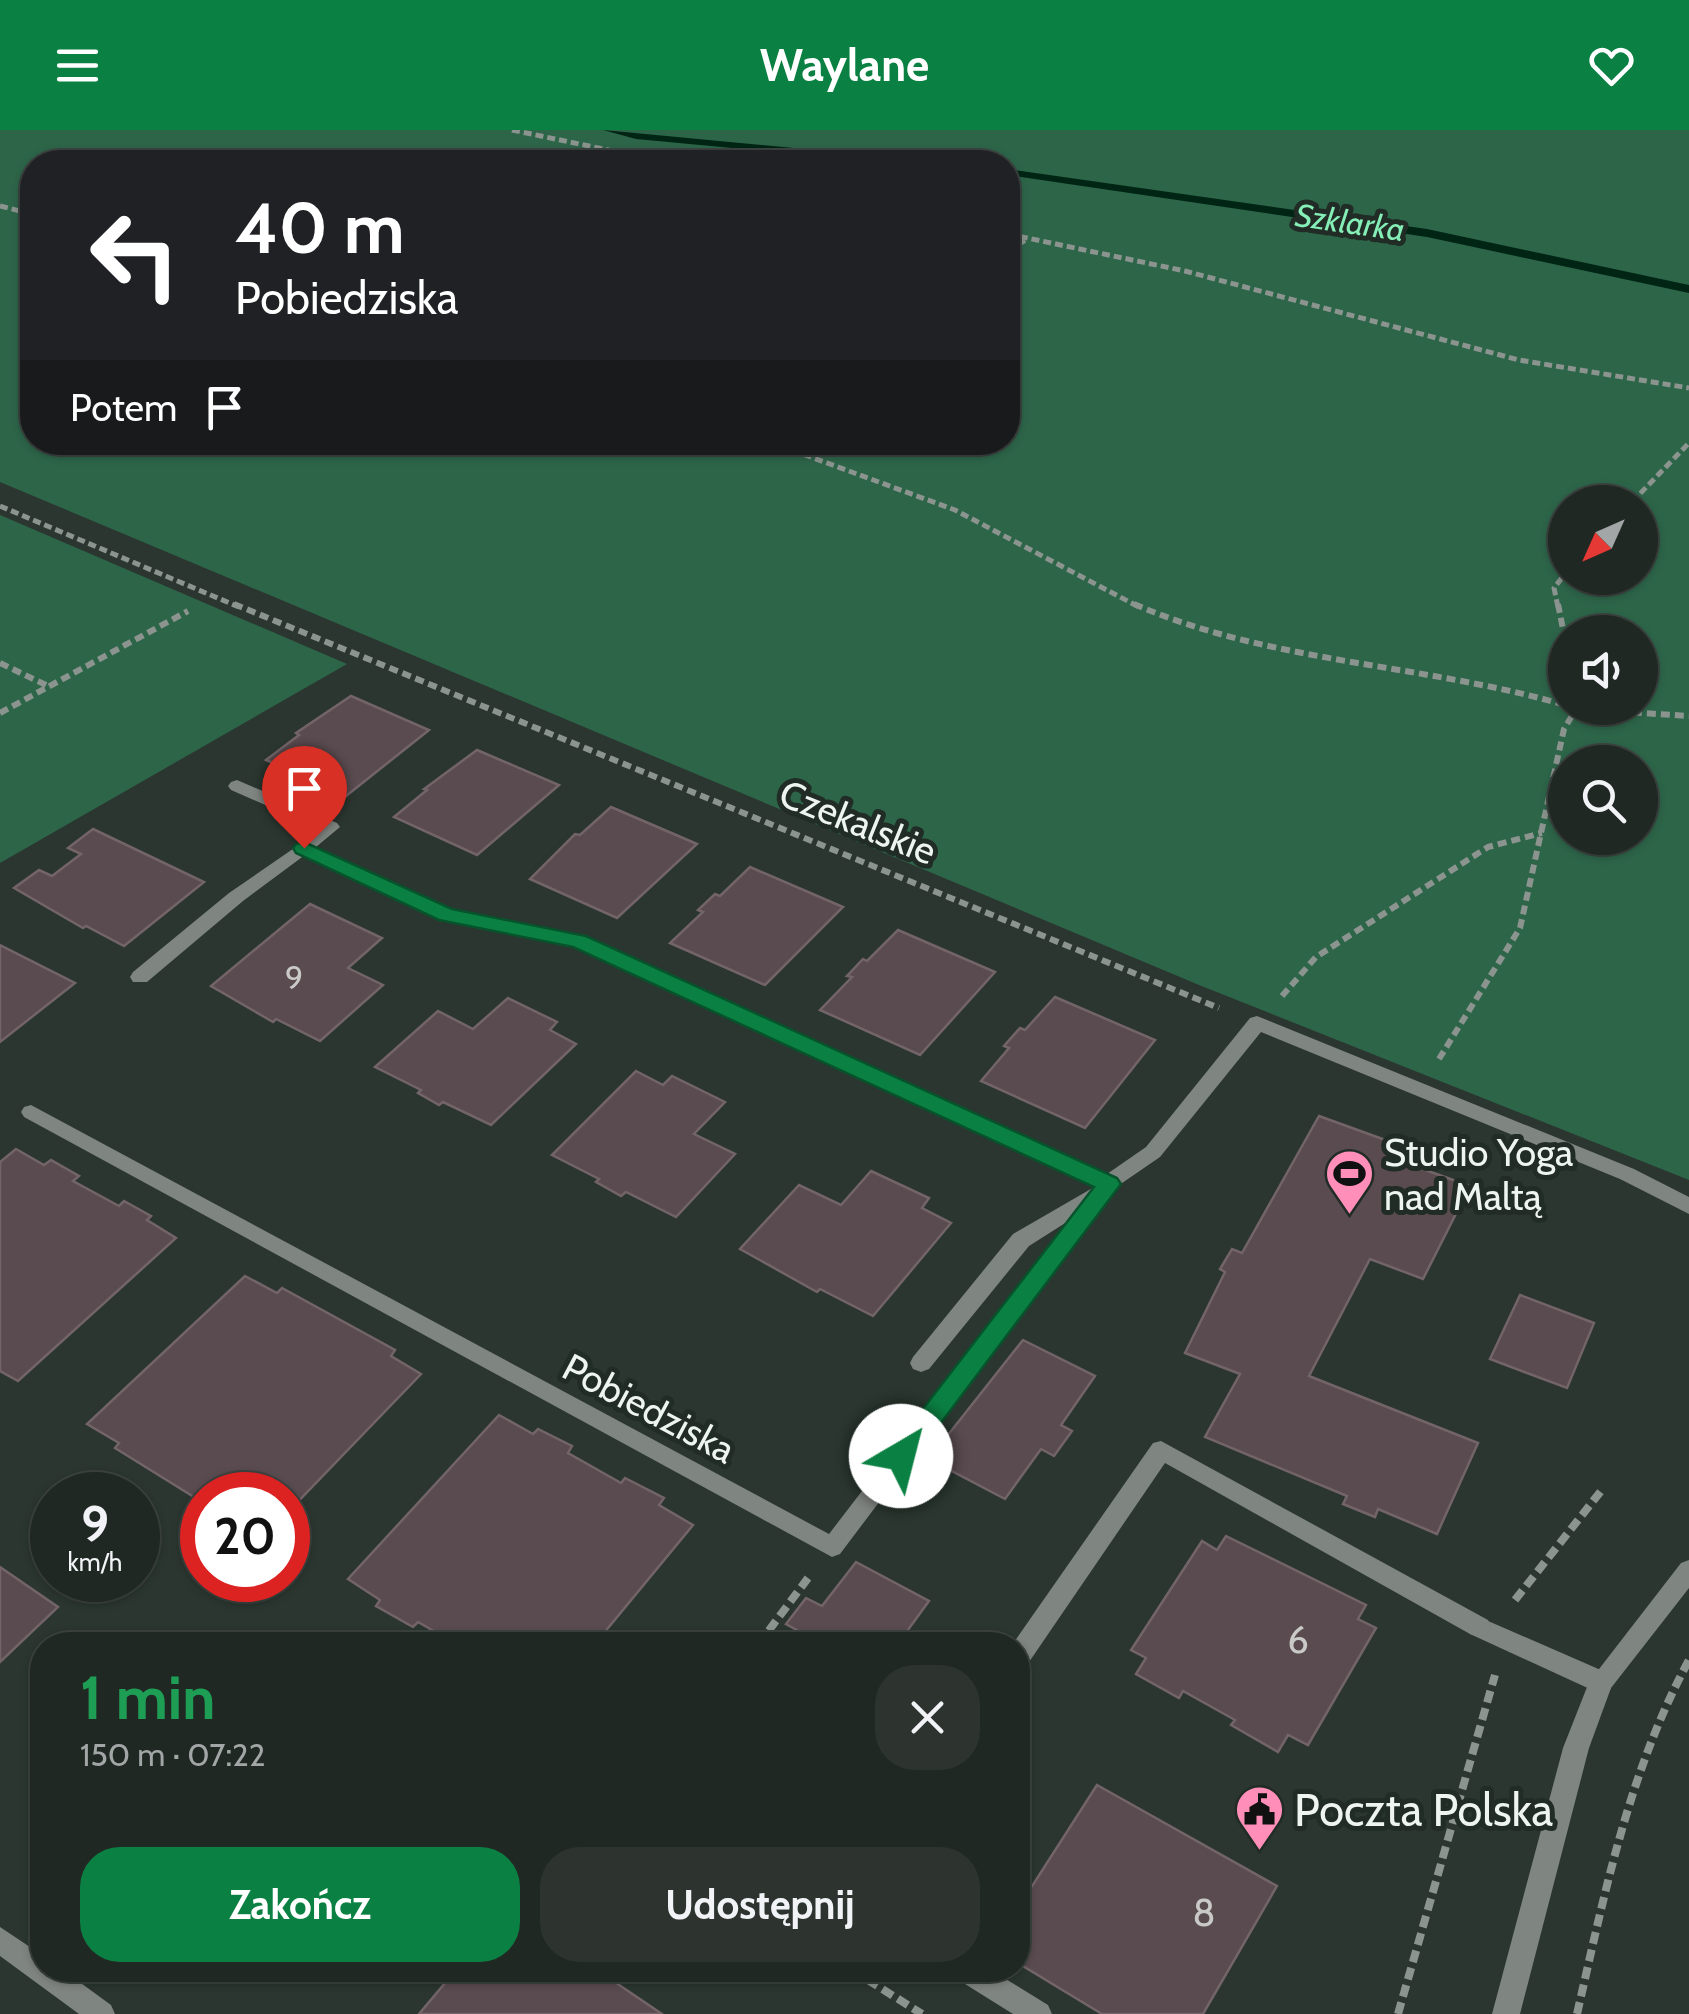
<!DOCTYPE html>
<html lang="pl">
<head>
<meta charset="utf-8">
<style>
  :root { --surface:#202823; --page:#2d3430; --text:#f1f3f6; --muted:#a2a6a6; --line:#3d4441; --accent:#0b8043 }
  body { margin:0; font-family:Cabin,sans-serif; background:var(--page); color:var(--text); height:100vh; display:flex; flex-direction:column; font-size:38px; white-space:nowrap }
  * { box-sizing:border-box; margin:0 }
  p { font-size:32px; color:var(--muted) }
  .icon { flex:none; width:55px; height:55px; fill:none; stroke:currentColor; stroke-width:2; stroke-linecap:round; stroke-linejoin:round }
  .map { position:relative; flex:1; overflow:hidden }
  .side { position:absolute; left:30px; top:1502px; width:1000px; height:350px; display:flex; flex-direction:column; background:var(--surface); border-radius:40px; box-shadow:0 2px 8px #0004,0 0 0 2px var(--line) }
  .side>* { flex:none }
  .hud { position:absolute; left:20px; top:20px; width:1000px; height:305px; border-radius:40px; box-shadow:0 2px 8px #0004,0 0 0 2px var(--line); background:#202124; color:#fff; overflow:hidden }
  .needle { width:65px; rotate:225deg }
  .tools { position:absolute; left:1548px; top:355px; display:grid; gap:20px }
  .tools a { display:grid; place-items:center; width:110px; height:110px; border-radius:50%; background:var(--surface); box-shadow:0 2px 8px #0004,0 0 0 2px var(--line); font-size:50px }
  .speed { position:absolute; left:30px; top:1342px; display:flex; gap:20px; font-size:50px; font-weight:700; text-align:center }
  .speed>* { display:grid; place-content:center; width:130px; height:130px; border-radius:50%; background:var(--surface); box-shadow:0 2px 8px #0004,0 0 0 2px var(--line); line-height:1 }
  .speed small { font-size:25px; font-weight:400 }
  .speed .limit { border:15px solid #d22; background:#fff; color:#111 }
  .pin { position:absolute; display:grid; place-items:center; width:85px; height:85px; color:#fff; margin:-102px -42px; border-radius:50% 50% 50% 0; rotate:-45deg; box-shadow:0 0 10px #0007 }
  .pin .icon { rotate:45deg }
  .me { position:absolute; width:110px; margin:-55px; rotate:37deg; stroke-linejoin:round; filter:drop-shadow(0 0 8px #0008) }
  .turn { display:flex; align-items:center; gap:35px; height:210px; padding:0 50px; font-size:45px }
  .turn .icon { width:130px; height:130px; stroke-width:2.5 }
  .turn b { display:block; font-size:70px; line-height:85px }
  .then { display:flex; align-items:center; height:95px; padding:0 50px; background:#0003; gap:20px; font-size:38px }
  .round { display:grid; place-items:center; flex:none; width:105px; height:105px; border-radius:40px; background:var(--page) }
  .summary { display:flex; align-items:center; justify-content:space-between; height:170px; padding:0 50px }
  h1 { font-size:60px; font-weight:700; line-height:75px; color:#1e9e55 }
  .button { display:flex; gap:20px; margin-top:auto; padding:20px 50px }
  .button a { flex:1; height:115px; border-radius:40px; background:var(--accent); color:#fff; font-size:40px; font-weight:700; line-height:115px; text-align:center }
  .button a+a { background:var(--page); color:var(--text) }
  header { display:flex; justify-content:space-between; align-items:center; height:130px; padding:0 50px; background:var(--accent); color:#fff; font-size:45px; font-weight:700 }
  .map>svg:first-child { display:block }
</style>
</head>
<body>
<header><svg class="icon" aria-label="menu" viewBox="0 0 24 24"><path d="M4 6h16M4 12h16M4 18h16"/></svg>Waylane<svg class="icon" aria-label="heart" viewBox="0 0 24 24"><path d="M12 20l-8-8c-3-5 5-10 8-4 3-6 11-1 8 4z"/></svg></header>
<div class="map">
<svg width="1689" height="1884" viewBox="0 0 1689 1884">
  <rect width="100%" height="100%" fill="#2a362f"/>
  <!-- green -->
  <g fill="#2d6549" fill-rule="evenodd">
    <path d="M0,0h1689v1050l-490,-195 -1199,-503zM32,32h976v280h-976zM1565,372h75v76h-75zM1565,502h75v76h-75zM1565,632h75v76h-75z"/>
    <path d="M0,385l347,149 -347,199z"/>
  </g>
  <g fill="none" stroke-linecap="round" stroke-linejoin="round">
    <!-- stream -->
    <g fill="#002514" fill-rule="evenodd">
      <path d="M603,0l307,29 6,3h-36l-244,-23z"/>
      <path d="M1008,39l419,60 262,56v8l-262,-56 -419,-62z"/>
    </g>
  </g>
  <!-- building -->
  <g fill="#594b4f" stroke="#736469" stroke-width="2.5">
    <path d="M351,566l78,34 -83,66 -80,-36 33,-25 -3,-2z"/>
    <path d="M477,620l82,35 -82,70 -83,-38 33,-27 -3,-1z"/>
    <path d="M611,677l86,37 -80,74 -87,-39 45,-45 5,1z"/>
    <path d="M93,699l111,53 -80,64 -38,-20 -3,2 -69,-40 25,-18 13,6 29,-22 -13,-6z"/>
    <path d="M750,737l93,40 -78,78 -95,-42 33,-31 -5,-2 17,-16 5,2z"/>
    <path d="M310,774l72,34 -34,30 35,17 -63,56 -44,-22 -3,3 -62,-36z"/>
    <path d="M898,800l97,42 -75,83 -100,-45 32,-33 -5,-1 16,-17 4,2z"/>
    <path d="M0,815l75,38 -75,59z"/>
    <path d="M1055,867l100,43 -70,88 -104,-47 28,-33 -5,-2 16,-18 5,2z"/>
    <path d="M508,868l49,24 -7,8 26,14 -85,81 -48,-23 -4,3 -21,-12 3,-3 -46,-23 63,-56 35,18z"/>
    <path d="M636,941l27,14 9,-9 53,26 -31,32 41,20 -59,63 -50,-25 -5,4 -25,-14 3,-3 -47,-24z"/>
    <path d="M1319,986l105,38 -7,13 53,19 -47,93 -53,-20 -61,117 169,67 -41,91 -59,-25 -3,8 -32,-13 4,-8 -142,-59 35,-63 -55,-21 40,-81 -5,-3 12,-20 10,4z"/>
    <path d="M16,1019l28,16 7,-5 28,16 -6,5 46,25 5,-5 27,15 -4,4 29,18 -158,143 -18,-10v-209z"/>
    <path d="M871,1041l58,27 -7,10 29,15 -78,93 -53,-27 -3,3 -77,-43 59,-64 42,20z"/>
    <path d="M245,1146l32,17 5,-5 113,62 -4,6 30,18 -133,138v-17h-86v7l-87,-54 4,-5 -32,-19z"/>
    <path d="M1520,1165l74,28 -27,65 -77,-29z"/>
    <path d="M1023,1210l72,36 -34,49 11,6 -18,25 -13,-7 -36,50 -76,-40z"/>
    <path d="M499,1285l34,19 5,-5 34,17 -4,7 53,30 4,-5 39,20 -5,7 34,20 -99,120h-136l-40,-23 -5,5 -37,-21 4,-6 -32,-21z"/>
    <path d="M1226,1406l140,69 -8,14 18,9 -68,117 -20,-10 -10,17 -47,-27 4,-5 -52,-29 -4,7 -43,-24 10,-16 -15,-8 71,-109 15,9z"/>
    <path d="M856,1432l73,39 -32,44h-104l9,-12 -16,-9 20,-26 16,8z"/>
    <path d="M0,1437l58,40 -58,55z"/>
    <path d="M1097,1655l180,101 -74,128h-101l-84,-51v-55z"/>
    <path d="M456,1840h141l65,44h-243z"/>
  </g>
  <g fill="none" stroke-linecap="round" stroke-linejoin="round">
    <!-- path-far2 -->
    <g stroke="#8b948f" stroke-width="5" stroke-dasharray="8 4" stroke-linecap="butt">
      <path d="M512,0l154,32"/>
      <path d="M0,76l32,8"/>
      <path d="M1008,104l177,37 334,89 170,28"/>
      <path d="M1008,121l19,-12"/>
      <path d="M770,312l185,68 184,97"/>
      <path d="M1632,372l57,-59"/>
      <path d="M0,376l239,101"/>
      <path d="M1558,477l-4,-19 11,-14"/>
    </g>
    <!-- path-far1 -->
    <g stroke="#8b948f" stroke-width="6" stroke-dasharray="9 5" stroke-linecap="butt">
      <path d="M234,474l985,404"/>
      <path d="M1134,474c135,59 290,60 431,101"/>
      <path d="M1558,474l7,35"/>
      <path d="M0,533l48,23"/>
      <path d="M1577,579l112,7"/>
      <path d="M0,583l188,-102"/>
      <path d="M1282,866l34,-39 172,-110 54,-14"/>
      <path d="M1439,929l81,-131 44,-199 12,-20 -3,-1"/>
    </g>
    <!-- path -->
    <g stroke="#8b948f" stroke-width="8" stroke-dasharray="12 6" stroke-linecap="butt">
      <path d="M1515,1470l86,-109"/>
      <path d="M758,1515l50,-67"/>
      <path d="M852,1840l70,44"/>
      <path d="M1398,1884l97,-339"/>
      <path d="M1577,1884c28,-122 52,-243 112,-354"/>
    </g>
    <!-- lane -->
    <g fill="#7f8581" fill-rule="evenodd">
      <path d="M303,712l6,2 3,4 -3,4 -66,49 -96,81h-14l-3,-5 3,-5 96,-79z"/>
      <path d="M31,975l798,429 241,-314 -41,26 -100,123 -8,3 -8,-3 -3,-6 3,-6 100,-123 83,-48 6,-7h14l3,5 -279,370 -8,3 -808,-440 -3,-5 3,-5z"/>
      <path d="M1479,1487l131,57 3,8 -3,8 -9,3 -9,-3 -122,-56 -3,-7 3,-7z"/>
      <path d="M0,1797l42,28v15h21l48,35 4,9h-36l-79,-58z"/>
    </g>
    <!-- street -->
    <g fill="#7f8581" fill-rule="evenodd">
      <path d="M237,650l100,43 3,4 -24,20 136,63 133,26 522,238 39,-27 104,-129 7,-2 377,153 55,28v17l-69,-35 -359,-147 -101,125 -51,35 -536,-246 -133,-27 -143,-67 -3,-4 24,-20 -87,-38 -3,-4 3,-4z"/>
      <path d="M1161,1311l327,179 3,7 -3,7 -9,3 -9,-3 -305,-171 -138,202 -9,2v-22h-6l141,-202z"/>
      <path d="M1689,1430v28l-78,100 -22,60 -69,266h-28l71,-266 26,-66 92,-119z"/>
      <path d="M954,1840h37l57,35 4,9h-39l-56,-35z"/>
    </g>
  </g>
  <!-- route -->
  <path fill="#0b8043" stroke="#07532c" stroke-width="2.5" d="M304,712l148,67 134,27 531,242 4,6 -211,280 -9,3 -9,-3 -4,-8 4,-7 202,-262 -521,-240 -134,-27 -143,-67 -3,-5 3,-4z"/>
  <!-- icons -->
  <defs>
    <symbol id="stadium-pin" viewBox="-11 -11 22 30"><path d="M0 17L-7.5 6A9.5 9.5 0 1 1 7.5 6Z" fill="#ff8eb9" stroke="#202c25"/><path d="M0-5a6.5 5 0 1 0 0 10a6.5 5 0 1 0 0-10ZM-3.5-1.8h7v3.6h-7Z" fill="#111"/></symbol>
    <symbol id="civic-pin" viewBox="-11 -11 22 30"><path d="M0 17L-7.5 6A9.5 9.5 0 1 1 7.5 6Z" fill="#ff8eb9" stroke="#202c25"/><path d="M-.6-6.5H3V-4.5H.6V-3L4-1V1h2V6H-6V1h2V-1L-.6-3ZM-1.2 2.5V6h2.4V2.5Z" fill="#111"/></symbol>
  </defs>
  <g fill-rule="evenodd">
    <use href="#stadium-pin" x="1322" y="1016" width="55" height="75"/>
    <use href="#civic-pin" x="1232" y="1652" width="55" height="75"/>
  </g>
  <g text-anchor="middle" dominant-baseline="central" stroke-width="10" stroke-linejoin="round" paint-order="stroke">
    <!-- far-water labels -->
    <g font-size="32" font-style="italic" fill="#86eeb7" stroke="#202c25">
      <text transform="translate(1350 92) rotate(8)">Szklarka</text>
    </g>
    <!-- number labels -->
    <g font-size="32" fill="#c9cac8">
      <text x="294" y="846">9</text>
    </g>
    <!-- street labels -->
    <g font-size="38" fill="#eef5f1" stroke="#202c25">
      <text transform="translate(858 692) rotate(22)">Czekalskie</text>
      <text transform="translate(649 1278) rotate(28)">Pobiedziska</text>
    </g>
    <!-- poi labels -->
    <g font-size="38" fill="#eef5f1" stroke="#202c25" text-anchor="start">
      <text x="1384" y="1022">Studio Yoga<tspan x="1384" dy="44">nad Maltą</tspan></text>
    </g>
    <!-- near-number labels -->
    <g font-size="38" fill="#c9cac8">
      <text x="1298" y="1509">6</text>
      <text x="1204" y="1782">8</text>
    </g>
    <!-- near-poi labels -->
    <g font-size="45" fill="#eef5f1" stroke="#202c25" text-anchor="start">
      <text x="1294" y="1680">Poczta Polska</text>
    </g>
  </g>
</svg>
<div class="tools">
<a><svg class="needle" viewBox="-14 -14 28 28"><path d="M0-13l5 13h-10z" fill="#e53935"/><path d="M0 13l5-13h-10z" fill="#a2a6a6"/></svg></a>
<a><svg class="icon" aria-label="sound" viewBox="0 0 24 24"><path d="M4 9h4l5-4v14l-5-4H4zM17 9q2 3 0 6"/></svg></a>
<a><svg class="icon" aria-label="search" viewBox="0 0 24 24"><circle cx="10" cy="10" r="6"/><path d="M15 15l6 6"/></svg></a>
</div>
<div class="speed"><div>9<small>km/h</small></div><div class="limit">20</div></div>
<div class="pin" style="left:304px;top:718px;background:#d93025"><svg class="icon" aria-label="arrive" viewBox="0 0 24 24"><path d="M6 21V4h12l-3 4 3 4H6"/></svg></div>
<svg class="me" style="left:901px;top:1326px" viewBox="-20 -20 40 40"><circle r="19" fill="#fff"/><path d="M0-13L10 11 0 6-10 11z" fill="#0b8043"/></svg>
<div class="hud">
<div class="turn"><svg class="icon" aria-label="left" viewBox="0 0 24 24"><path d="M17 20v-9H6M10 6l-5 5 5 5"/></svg><div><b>40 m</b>Pobiedziska</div></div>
<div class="then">Potem<svg class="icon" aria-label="arrive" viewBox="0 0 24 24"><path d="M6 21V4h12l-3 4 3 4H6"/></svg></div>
</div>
<section class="side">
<div class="summary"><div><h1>1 min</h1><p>150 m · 07:22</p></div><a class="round"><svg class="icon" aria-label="close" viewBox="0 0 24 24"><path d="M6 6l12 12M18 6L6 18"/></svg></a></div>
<div class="button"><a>Zakończ</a><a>Udostępnij</a></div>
</section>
</div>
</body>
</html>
